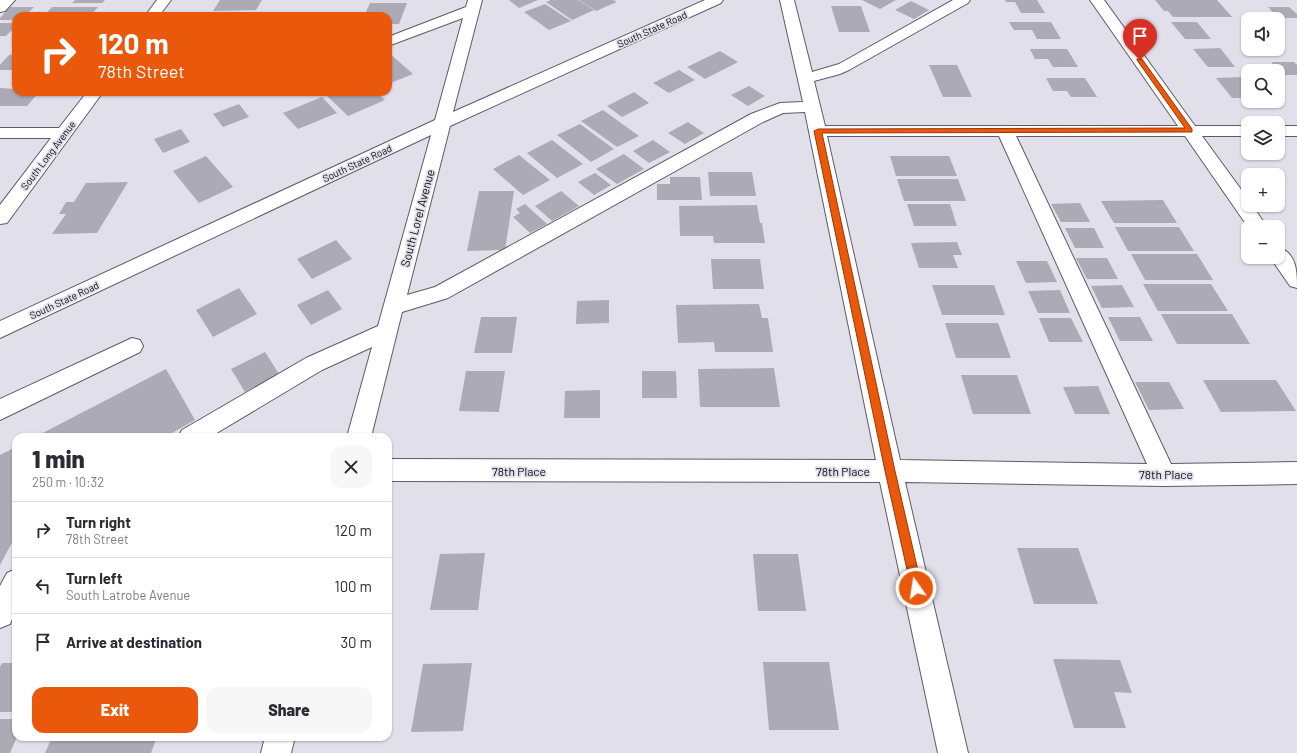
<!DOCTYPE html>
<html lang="en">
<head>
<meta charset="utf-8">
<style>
  :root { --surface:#fff; --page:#f7f7f7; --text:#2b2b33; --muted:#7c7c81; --line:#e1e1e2; --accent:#ea580c }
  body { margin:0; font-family:Barlow,sans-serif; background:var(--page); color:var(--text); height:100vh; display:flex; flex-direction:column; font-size:15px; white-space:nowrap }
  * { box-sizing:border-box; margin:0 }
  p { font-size:13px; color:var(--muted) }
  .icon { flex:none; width:22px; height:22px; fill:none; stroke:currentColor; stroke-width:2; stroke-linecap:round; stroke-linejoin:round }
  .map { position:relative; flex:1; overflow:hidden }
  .side { position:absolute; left:12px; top:433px; width:380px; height:308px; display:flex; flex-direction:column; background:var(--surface); border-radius:12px; box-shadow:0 1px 3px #0004 }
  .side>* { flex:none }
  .top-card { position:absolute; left:12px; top:12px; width:380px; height:84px; border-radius:12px; box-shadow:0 1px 3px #0004; background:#ea580c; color:#fff; overflow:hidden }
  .tools { position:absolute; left:1241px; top:12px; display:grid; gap:8px }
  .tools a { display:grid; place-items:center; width:44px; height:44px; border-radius:8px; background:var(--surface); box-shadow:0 1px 3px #0004; font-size:20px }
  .pin { position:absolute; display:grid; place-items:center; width:34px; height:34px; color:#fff; margin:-41px -17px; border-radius:50% 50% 50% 0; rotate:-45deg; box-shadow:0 0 4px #0007 }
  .pin .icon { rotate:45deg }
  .me { position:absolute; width:44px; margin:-22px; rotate:347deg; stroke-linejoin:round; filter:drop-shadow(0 0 3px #0008) }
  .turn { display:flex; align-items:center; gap:14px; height:84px; padding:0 20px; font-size:18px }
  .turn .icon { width:52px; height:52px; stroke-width:2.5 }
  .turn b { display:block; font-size:28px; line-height:34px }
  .round { display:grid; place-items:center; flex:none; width:42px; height:42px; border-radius:12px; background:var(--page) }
  .headline { display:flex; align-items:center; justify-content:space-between; height:68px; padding:0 20px }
  h1 { font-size:24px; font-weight:800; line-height:30px }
  .action { display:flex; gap:8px; margin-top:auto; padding:8px 20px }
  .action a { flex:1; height:46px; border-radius:12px; background:var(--accent); color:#fff; font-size:16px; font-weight:800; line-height:46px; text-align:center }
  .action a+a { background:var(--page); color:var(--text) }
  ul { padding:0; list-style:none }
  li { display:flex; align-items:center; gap:12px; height:56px; padding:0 20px; border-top:1px solid var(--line) }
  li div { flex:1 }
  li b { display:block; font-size:15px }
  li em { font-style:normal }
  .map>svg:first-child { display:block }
</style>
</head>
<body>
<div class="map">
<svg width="1297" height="753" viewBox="0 0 1297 753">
  <rect width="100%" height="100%" fill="#e1dfea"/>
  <!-- building -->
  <g fill="#acaab5">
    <path d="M75,0h30l-3,3h-30z"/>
    <path d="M220,0h42l-6,10 -43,1z"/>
    <path d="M509,0h29l-19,8z"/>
    <path d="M551,0h27l16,10 -22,10 -26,-18z"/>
    <path d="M579,0h34l4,2 -21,9z"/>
    <path d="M862,0h34l-16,9z"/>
    <path d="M1005,0h32l8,13h-24l-6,-11h-9z"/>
    <path d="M1155,0h62l15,17h-59l-5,-6h-4z"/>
    <path d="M911,1l18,9 -15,9 -19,-9z"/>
    <path d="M370,3h37l-8,21h-11v-8h-47l2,-4h23z"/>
    <path d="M545,4l26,17 -22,9 -25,-18z"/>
    <path d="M831,6h30l9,26h-31z"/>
    <path d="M10,7h24l-9,9h-9v4h-16v-2z"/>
    <path d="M52,7h46l-8,9h-46z"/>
    <path d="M1268,7h21l8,7v4h-19z"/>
    <path d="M238,14h23l-2,2h-22z"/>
    <path d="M1009,22h42l10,17h-24l-5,-9h-18z"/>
    <path d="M1171,22h26l14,17h-26z"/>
    <path d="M0,23h16v3l-10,10h-6z"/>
    <path d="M1220,48l15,19h-27l-15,-18z"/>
    <path d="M1030,49h37l11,18h-25l-5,-8h-13z"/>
    <path d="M720,51l18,11 -33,17 -18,-12z"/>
    <path d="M388,52l25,22 -25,10z"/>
    <path d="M16,54v16h-16v-5l9,-10z"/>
    <path d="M1271,62h23l3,3v10h-14z"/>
    <path d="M929,65h28l15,32h-29z"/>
    <path d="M679,70l16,10 -26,13 -16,-10z"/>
    <path d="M1243,77l5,6v15h-16l-16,-20z"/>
    <path d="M1046,78h39l12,19h-26l-4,-6h-14z"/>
    <path d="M749,86l16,10 -17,10 -17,-11z"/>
    <path d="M0,88l16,1v3h23l-12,14h-27z"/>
    <path d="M323,92h53l9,8 -37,16z"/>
    <path d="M634,92l15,11 -27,14 -15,-11z"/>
    <path d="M322,97l15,16 -39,16 -15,-16z"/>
    <path d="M239,104l10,13 -26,10 -10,-13z"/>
    <path d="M603,110l36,26 -22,11 -36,-26z"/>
    <path d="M688,122l16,11 -19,11 -17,-11z"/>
    <path d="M580,124l34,25 -23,13 -34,-27z"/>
    <path d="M181,129l9,13 -27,11 -9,-14z"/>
    <path d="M552,140l31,24 -26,14 -30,-25z"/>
    <path d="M653,140l17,12 -21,11 -16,-12z"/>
    <path d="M624,154l20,15 -27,15 -21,-15z"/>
    <path d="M519,155l31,25 -27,15 -30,-26z"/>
    <path d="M206,156l27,31 -34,16 -26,-32z"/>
    <path d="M890,156h59l8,20h-61z"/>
    <path d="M708,172h44l4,24h-46z"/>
    <path d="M595,173l16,12 -17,10 -16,-13z"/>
    <path d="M670,177h30l2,23h-45v-16h13z"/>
    <path d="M897,179h61l8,22h-62z"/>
    <path d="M128,182l-31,51 -45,1 14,-20h-7l7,-12h8l12,-19z"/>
    <path d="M479,191h35l-9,59 -38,1z"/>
    <path d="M561,191l18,15 -27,15 -17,-15z"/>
    <path d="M1163,200l14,23h-63l-13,-22z"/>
    <path d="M1080,203l10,19h-29l-10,-18z"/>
    <path d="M525,204l22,20 -17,9 -17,-16 7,-4 -4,-4z"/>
    <path d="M907,204h43l7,22h-43z"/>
    <path d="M757,205l3,18h2l3,20h-51l-1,-7h-33l-1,-30z"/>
    <path d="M1115,227h64l15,24h-66z"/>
    <path d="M1065,228h29l10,20h-29z"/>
    <path d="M336,240l16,19 -40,20 -15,-20z"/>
    <path d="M957,242l5,13h-9l5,13h-39l-8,-25z"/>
    <path d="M1131,254h66l16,26h-68z"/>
    <path d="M1076,258h31l11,21h-31z"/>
    <path d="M711,259h49l4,30h-51z"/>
    <path d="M1016,261h31l10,21 -31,1z"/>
    <path d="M1143,284h68l17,27h-70z"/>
    <path d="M932,285h62l11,30h-63z"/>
    <path d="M1122,285l12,22 -32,1 -11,-22z"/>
    <path d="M239,288l18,26 -44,23 -17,-27z"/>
    <path d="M328,290l14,19 -31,16 -14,-20z"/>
    <path d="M1060,290l10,23h-32l-10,-22z"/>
    <path d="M609,300v23l-33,1 1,-23z"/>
    <path d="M759,304l3,14h6l5,34h-58l-1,-10 -36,1 -2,-38z"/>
    <path d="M1161,314h71l18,30h-73z"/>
    <path d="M481,317h36l-5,36h-38z"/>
    <path d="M1108,317h32l13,24h-33z"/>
    <path d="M1039,318h32l12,24h-34z"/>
    <path d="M945,323h53l13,35h-55z"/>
    <path d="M265,352l14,22 -34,18 -14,-23z"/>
    <path d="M774,368l6,39h-80l-2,-38z"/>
    <path d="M166,369l29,51 -30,17h-130z"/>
    <path d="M466,371h39l-6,41 -40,-1z"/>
    <path d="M642,371h34l1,27h-35z"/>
    <path d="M961,375h56l14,39h-58z"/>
    <path d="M1203,380h73l20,31 -75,1z"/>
    <path d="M1135,382h34l15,27 -35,1z"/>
    <path d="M1098,386l12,28h-35l-12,-27z"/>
    <path d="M600,390v28h-36l1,-27z"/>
    <path d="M16,447v88l-16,30v-110z"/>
    <path d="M1017,548h61l20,56h-64z"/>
    <path d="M485,553l-7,57h-48l10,-56z"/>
    <path d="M753,554h45l8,57h-48z"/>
    <path d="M1053,659l67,1 12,33 -18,-1 12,36h-52z"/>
    <path d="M763,662h66l10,68h-70z"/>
    <path d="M2,663h14v49h-16v-45z"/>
    <path d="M472,663l-9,68 -52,1 12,-68z"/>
    <path d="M0,719h16v18h1l-7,16h-10z"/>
    <path d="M52,737h105l-6,16h-106z"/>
  </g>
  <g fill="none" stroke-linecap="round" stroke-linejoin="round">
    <defs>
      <g id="minor">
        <path d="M0,0h15l-10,11 -5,1z"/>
        <path d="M157,0h14l-12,16h-14z"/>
        <path d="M468,0h14l-29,112 252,-112h18l-2,3 -271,123 -43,169 28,-8 316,-173 29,-11 23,-1 -23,-102h14l18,72 27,-8 114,-64h17l-2,3 -119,67 -9,4 -26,7 11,45h353l-88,-126h14l91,126h53v10h-46l46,63v6h4l15,22h-19l-63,-91h-169l155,328 126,-2v22l-133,2 -259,-4 63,271h-30l-58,-271 -492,-1v-22l488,1 -71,-348 -22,1 -20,9 -315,176 -46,14 -31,125h-24l25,-90 -50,23 -112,67h-32l4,-7 124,-72 72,-32 53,-191 -431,203v-17l435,-201 28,-102 -75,28v-9l78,-30zM827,136h172l148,328 -247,-4z"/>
        <path d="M87,92h16l-96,131 -7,1v-19l51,-67h-51v-10h59z"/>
        <rect x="1278" y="126" width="19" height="10"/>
        <path d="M1278,247c19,6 19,25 19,41l-7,-2 -20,-29h8z"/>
        <path d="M132,338l8,2 3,6 -3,6 -140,68v-21z"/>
        <path d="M16,569v41l-6,14 -10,4v-42l7,-13z"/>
        <path d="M265,737h30l-4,16h-30z"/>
      </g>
    </defs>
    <!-- minor casing -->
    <use href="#minor" stroke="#5d5b65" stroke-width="2"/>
    <!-- minor -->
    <use href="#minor" fill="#fff" fill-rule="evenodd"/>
  </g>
  <!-- route -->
  <path fill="#ea580c" stroke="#983908" d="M1137,59h5l50,70v3l-370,1 73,338 27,117 -2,4 -4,2 -4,-2 -27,-121 -71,-340 4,-2 367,-1 -48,-68z"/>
  <g text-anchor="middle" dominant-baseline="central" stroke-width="3.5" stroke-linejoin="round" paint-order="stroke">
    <!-- far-street labels -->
    <g font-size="10" fill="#0c0b0f" stroke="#e1dfea">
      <text transform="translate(652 29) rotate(-24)">South State Road</text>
      <text transform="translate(48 155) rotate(-53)">South Long Avenue</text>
      <text transform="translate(357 163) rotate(-25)">South State Road</text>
      <text transform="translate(64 300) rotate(-25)">South State Road</text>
    </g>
    <!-- street labels -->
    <g font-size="12" fill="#0c0b0f" stroke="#e1dfea">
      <text transform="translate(417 218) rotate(-75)">South Lorel Avenue</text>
      <text x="519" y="471">78th Place</text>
      <text x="843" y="471">78th Place</text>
      <text x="1166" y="474">78th Place</text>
    </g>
  </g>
</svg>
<div class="tools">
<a><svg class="icon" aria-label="sound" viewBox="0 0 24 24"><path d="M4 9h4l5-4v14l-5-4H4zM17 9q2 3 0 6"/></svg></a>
<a><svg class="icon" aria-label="search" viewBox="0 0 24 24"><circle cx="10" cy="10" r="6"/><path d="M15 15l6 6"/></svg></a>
<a><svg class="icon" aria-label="layers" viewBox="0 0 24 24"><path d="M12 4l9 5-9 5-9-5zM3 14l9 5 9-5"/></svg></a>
<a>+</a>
<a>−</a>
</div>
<div class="pin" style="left:1140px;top:60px;background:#d93025"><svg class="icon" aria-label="arrive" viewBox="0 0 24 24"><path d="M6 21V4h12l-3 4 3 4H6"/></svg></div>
<svg class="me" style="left:916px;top:588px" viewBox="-20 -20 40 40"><circle r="17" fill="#ea580c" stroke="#fff" stroke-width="3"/><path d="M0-11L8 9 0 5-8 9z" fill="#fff"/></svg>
<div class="top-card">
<div class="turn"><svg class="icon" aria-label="right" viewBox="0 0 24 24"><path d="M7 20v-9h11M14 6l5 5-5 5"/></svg><div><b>120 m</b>78th Street</div></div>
</div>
<section class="side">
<div class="headline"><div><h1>1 min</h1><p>250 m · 10:32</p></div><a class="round"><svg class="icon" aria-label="close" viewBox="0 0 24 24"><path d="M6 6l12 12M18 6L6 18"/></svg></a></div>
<ul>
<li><svg class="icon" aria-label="right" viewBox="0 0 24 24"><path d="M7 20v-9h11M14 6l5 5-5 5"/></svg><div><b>Turn right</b><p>78th Street</p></div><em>120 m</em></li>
<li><svg class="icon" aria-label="left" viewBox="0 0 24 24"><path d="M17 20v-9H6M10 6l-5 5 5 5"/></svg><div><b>Turn left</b><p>South Latrobe Avenue</p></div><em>100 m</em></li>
<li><svg class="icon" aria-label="arrive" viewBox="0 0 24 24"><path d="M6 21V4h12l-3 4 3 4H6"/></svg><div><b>Arrive at destination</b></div><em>30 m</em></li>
</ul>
<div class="action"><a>Exit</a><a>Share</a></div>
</section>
</div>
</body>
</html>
